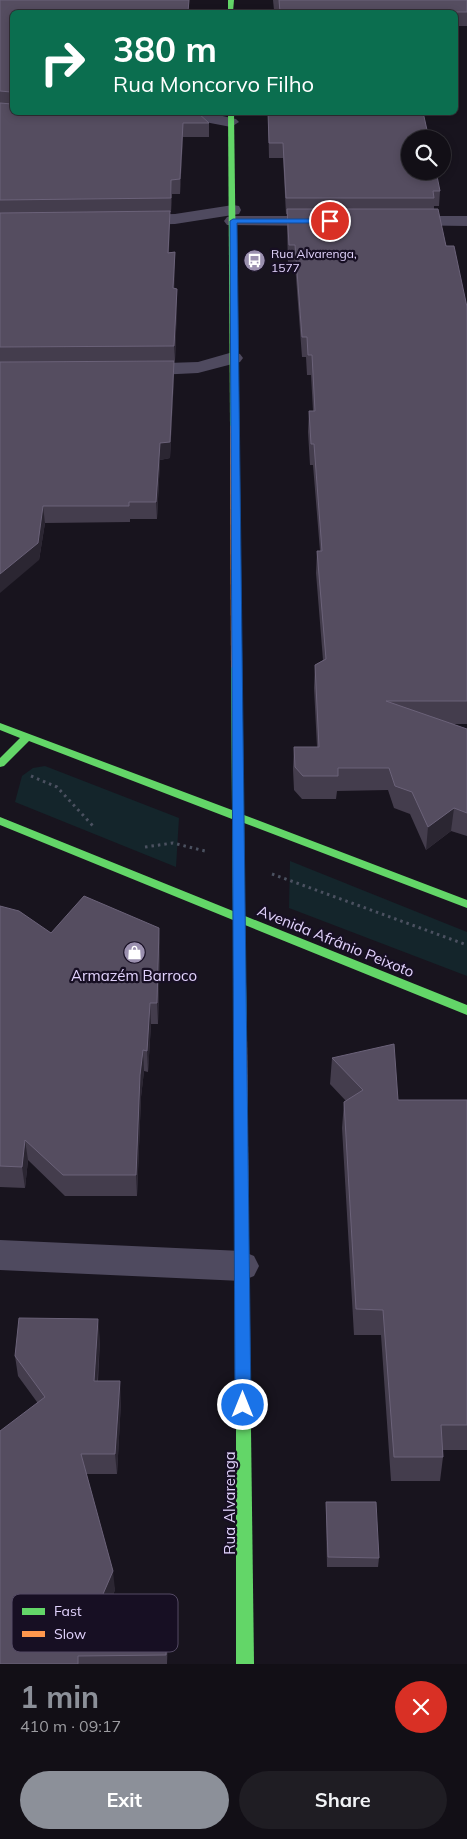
<!DOCTYPE html>
<html lang="en">
<head>
<meta charset="utf-8">
<style>
  :root { --surface:#120f16; --page:#1f1d23; --text:#f1f3f6; --muted:#9c9ca1; --line:#312f35; --accent:#8c9099 }
  body { margin:0; font-family:Mulish,sans-serif; background:var(--page); color:var(--text); height:100vh; display:flex; flex-direction:column; font-size:19px; white-space:nowrap }
  * { box-sizing:border-box; margin:0 }
  p { font-size:16px; color:var(--muted) }
  .icon { flex:none; width:28px; height:28px; fill:none; stroke:currentColor; stroke-width:2; stroke-linecap:round; stroke-linejoin:round }
  .map { position:relative; height:1664px; overflow:hidden }
  .details { display:flex; flex-direction:column; background:var(--surface); flex:1 }
  .details>* { flex:none }
  .hud { position:absolute; left:10px; top:10px; width:448px; height:105px; border-radius:8px; box-shadow:0 2px 8px #0003,0 0 0 1px var(--line); background:#0b6e4f; color:#fff; overflow:hidden }
  .buttons { position:absolute; left:401px; top:130px; display:grid; gap:10px }
  .buttons a { display:grid; place-items:center; width:50px; height:50px; border-radius:50%; background:var(--surface); box-shadow:0 2px 8px #0003,0 0 0 1px var(--line); font-size:25px }
  .pin { position:absolute; display:grid; place-items:center; width:42px; height:42px; color:#fff; margin:-21px; border:2px solid #fff; border-radius:50%; box-shadow:0 1px 5px #0007 }
  .me { position:absolute; width:55px; margin:-28px; rotate:0deg; stroke-linejoin:round; filter:drop-shadow(0 0 4px #0008) }
  .turn { display:flex; align-items:center; gap:18px; height:105px; padding:0 20px; font-size:22px }
  .turn .icon { width:65px; height:65px; stroke-width:2.5 }
  .turn b { display:block; font-size:35px; line-height:42px }
  .round { display:grid; place-items:center; flex:none; width:52px; height:52px; border-radius:26px; background:var(--page) }
  .headline { display:flex; align-items:center; justify-content:space-between; height:85px; padding:0 20px }
  h1 { font-size:30px; font-weight:700; line-height:38px; color:var(--accent) }
  .primary-button { display:flex; gap:10px; margin-top:auto; padding:10px 20px }
  .primary-button a { flex:1; height:58px; border-radius:30px; background:var(--accent); color:#fff; font-size:20px; font-weight:700; line-height:58px; text-align:center }
  .primary-button a+a { background:var(--page); color:var(--text) }
  .map>svg:first-child { display:block }
</style>
</head>
<body>
<div class="map">
<svg width="467" height="1664" viewBox="0 0 467 1664">
  <rect width="100%" height="100%" fill="#18141e"/>
  <!-- green -->
  <g fill="#14252b">
    <path d="M45,766l134,52 -3,49 -161,-65 7,-26 11,-8z"/>
    <path d="M290,861l177,71v44l-178,-68z"/>
  </g>
  <g fill="none" stroke-linecap="round" stroke-linejoin="round">
    <!-- path -->
    <g stroke="#4b5160" stroke-width="3" stroke-dasharray="2.5 4" stroke-linecap="butt">
      <path d="M31,776l26,11 36,39"/>
      <path d="M145,847l28,-4 32,8"/>
      <path d="M272,874l195,71"/>
    </g>
    <!-- street -->
    <g fill="#4f4a5f" fill-rule="evenodd">
      <path d="M172,112h33l31,7 3,3 -8,5 -52,-10z"/>
      <path d="M233,205l6,1 2,4 -2,4 -64,10 -41,1 -6,-1 -3,-4 3,-4 6,-1 41,-1z"/>
      <path d="M233,216h91l6,1 3,4 -3,4 -6,1 -97,-1 -3,-4 3,-4z"/>
      <path d="M402,216h65v10l-71,-1 -3,-4 3,-4z"/>
      <path d="M233,352l7,2 3,4 -3,4 -42,11 -62,3 -7,-2 -3,-4 3,-4 7,-2 62,-2z"/>
      <path d="M0,1240l242,11 12,5 5,10 -5,10 -12,5 -242,-11z"/>
    </g>
    <!-- fast -->
    <g fill="#63d668" fill-rule="evenodd">
      <path d="M228,0h6l-1,12h-5z"/>
      <path d="M228,112h6l4,314 -4,3 -4,-3z"/>
      <path d="M236,664l5,3 3,148 223,85v8l-223,-85 1,93 222,89v10l-222,-90 2,113 -2,3h-8l-2,-3 -2,-118 -233,-95v-8l233,94 -1,-92 -203,-78 -25,25 -4,1v-9l20,-20 -20,-8v-7l232,87 -1,-143z"/>
      <path d="M243,1345l5,2 2,5 4,312h-18v-312l2,-5z"/>
    </g>
    <!-- slow -->
    <g fill="#ff974d" fill-rule="evenodd">
      <path d="M234,423l4,3 3,241 -5,3 -5,-3 -1,-241z"/>
      <path d="M241,1033l4,2 2,3 3,314 -2,5 -5,2 -5,-2 -2,-5 -1,-314 2,-3z"/>
    </g>
  </g>
  <!-- wall -->
  <g fill="#443d4d">
    <path d="M0,0l12,12v100l197,11v14h-26l-3,57h-8l-1,18h-1l-1,40h6l-1,36 3,1v15l-2,57 -175,1z"/>
    <path d="M273,0h194v26h-12v-14h-177v-2h-4z"/>
    <path d="M268,112h155l17,79 -1,15h-5v3l33,98v417h-15l15,5v107l-16,-5 -25,19 -16,-36 -16,-6 -6,-18 -51,1 -1,8h-34l-8,-9 -1,-21 1,-22h23l-3,-59 1,-23 8,-5 -7,-87 1,-22h3l-7,-86h-3l-2,-33 1,-21h4l-2,-36h-4l-1,-18h-4l-7,-93h-7l-1,-37v-13h-1l-3,-56h-14z"/>
    <path d="M0,362l174,15 -4,81 -10,2 -3,59h-27v3l-85,1 -6,37z"/>
    <path d="M0,906l51,27 108,-5 1,21 -2,75h-7l-3,48 -4,-1 -3,26 -4,99h-72l-37,-36 -3,28 -25,-1z"/>
    <path d="M332,1058l66,42h69v350h-24v7l-3,24h-49l-10,-146h-27l-12,-207 2,-26 2,-1 -16,-17z"/>
    <path d="M100,1339l-2,42 23,20 -4,73h-31l29,116 -8,19 60,1 1,18 -1,36h-167l37,-262 -19,-26 -3,-20z"/>
    <path d="M326,1502l53,56 -1,9h-51l-1,-56z"/>
  </g>
  <!-- shaded-wall -->
  <g fill="#2b2632">
    <path d="M183,123v14l-3,57v-15z"/>
    <path d="M171,180l1,14 -1,18z"/>
    <path d="M170,211v15l-2,41v-14z"/>
    <path d="M175,252v15l-1,36 -1,-15z"/>
    <path d="M177,289v15l-2,57 -1,-15z"/>
    <path d="M174,361v16l-4,81 -10,2 -3,59 -1,-17 4,-59z"/>
    <path d="M43,506l2,17 -6,37 -39,33v-19z"/>
    <path d="M454,808l-3,23 -25,19 2,-23z"/>
    <path d="M159,928l1,21 -2,75 -1,-21z"/>
    <path d="M150,1003l1,21 -3,48 -1,-21z"/>
    <path d="M143,1050l1,21 -3,26 -4,99 -1,-21 4,-100z"/>
    <path d="M25,1140l3,20 -3,28 -3,-21z"/>
    <path d="M98,1319l2,20 -4,62 -2,-20z"/>
    <path d="M120,1381l1,20 -4,73 -2,-20z"/>
    <path d="M113,1571l2,19 -16,37 -2,-19z"/>
    <path d="M167,1610l1,18 -1,36z"/>
  </g>
  <!-- building -->
  <g fill="#554d60" stroke="#6b6279">
    <path d="M0,0h189l-1,12h-176v84l-1,-4 -11,-1z"/>
    <path d="M279,0h188v12h-187z"/>
    <path d="M0,103l12,1v8h185l12,11h-26l-3,56 -9,1v18l-171,2z"/>
    <path d="M268,112h155l6,27h-19v32h26l4,20h-7l1,7h-148l-3,-55h-14z"/>
    <path d="M287,209h151l8,37h8l13,61v394h-81l81,28v84l-13,-5 -26,19 -16,-35 -17,-6 -6,-18h-51v8h-35l-8,-9 -1,-20h25l-4,-82 11,-6 -9,-108h5l-8,-107h-3l-2,-33h6l-3,-56h-4l-1,-18h-5l-7,-92h-6z"/>
    <path d="M170,211l-2,42 7,-1 -2,36 4,1 -3,57 -174,1v-134z"/>
    <path d="M174,361l-4,81 -10,1 -4,59h-27v4h-86l-5,37 -38,31v-212z"/>
    <path d="M84,896l75,32 -2,75h-7l-3,48 -4,-1 -3,25 -4,100h-73l-38,-35 -3,27 -22,-1v-260l19,5 32,22z"/>
    <path d="M394,1044l4,56h69v325h-26l2,32h-49l-11,-147 -27,-1 -12,-207 19,-12 -31,-32z"/>
    <path d="M19,1318l79,1 -4,62h26l-5,73h-34l32,117 -16,37 70,2 -1,45 -88,1v8h-78v-233l45,-34 -30,-41z"/>
    <path d="M326,1502h50l3,56 -51,-1z"/>
  </g>
  <!-- route -->
  <path fill="#1a73e8" stroke="#114b97" d="M330,219l3,4h-96l14,1182 -2,5 -6,2 -5,-2 -3,-5 -5,-1184 3,-2z"/>
  <!-- icons -->
  <defs>
    <symbol id="bus-disc" viewBox="-11 -11 22 22"><circle r="9.5" fill="#9b90af" stroke="#170f23"/><path d="M-5-6H5V4H4V6H2V4H-2V6H-4V4H-5ZM-3.5-4V0h7V-4ZM-3.5 1.2v1.5H-2V1.2ZM2 1.2v1.5H3.5V1.2Z" fill="#fff"/></symbol>
    <symbol id="shop-disc" viewBox="-11 -11 22 22"><circle r="9.5" fill="#9b90af" stroke="#170f23"/><path d="M-5-2.5h2.3a2.7 3.5 0 0 1 5.4 0H5L5.5 6h-11ZM-1.5-2.5h3a1.5 2.3 0 0 0-3 0Z" fill="#fff"/></symbol>
  </defs>
  <g fill-rule="evenodd">
    <use href="#bus-disc" x="242" y="248" width="25" height="25"/>
    <use href="#shop-disc" x="122" y="940" width="25" height="25"/>
  </g>
  <g text-anchor="middle" dominant-baseline="central" stroke-width="4.5" stroke-linejoin="round" paint-order="stroke">
    <!-- far-poi labels -->
    <g font-size="12" fill="#e2d3fd" stroke="#170f23" text-anchor="start">
      <text x="271" y="253">Rua Alvarenga,<tspan x="271" dy="14">1577</tspan></text>
    </g>
    <!-- street labels -->
    <g font-size="15" fill="#e2d3fd" stroke="#170f23">
      <text transform="translate(336 941) rotate(22)">Avenida Afrânio Peixoto</text>
      <text transform="translate(229 1503) rotate(-90)">Rua Alvarenga</text>
    </g>
    <!-- poi labels -->
    <g font-size="15" fill="#e2d3fd" stroke="#170f23">
      <text x="134" y="975">Armazém Barroco</text>
    </g>
  </g>
  <!-- legend -->
  <rect x="12" y="1594" width="166" height="58" rx="8" fill="#170f23" stroke="#544a64" stroke-width="1"/>
  <rect x="22" y="1608" width="23" height="7" fill="#63d668"/>
  <rect x="22" y="1631" width="23" height="6" fill="#ff974d"/>
  <g font-size="14" fill="#e2d3fd">
    <text x="54" y="1616">Fast</text>
    <text x="54" y="1639">Slow</text>
  </g>
</svg>
<div class="buttons">
<a><svg class="icon" aria-label="search" viewBox="0 0 24 24"><circle cx="10" cy="10" r="6"/><path d="M15 15l6 6"/></svg></a>
</div>
<div class="pin" style="left:330px;top:221px;background:#d93025"><svg class="icon" aria-label="arrive" viewBox="0 0 24 24"><path d="M6 21V4h12l-3 4 3 4H6"/></svg></div>
<svg class="me" style="left:243px;top:1405px" viewBox="-20 -20 40 40"><circle r="17" fill="#1a73e8" stroke="#fff" stroke-width="3"/><path d="M0-11L8 9 0 5-8 9z" fill="#fff"/></svg>
<div class="hud">
<div class="turn"><svg class="icon" aria-label="right" viewBox="0 0 24 24"><path d="M7 20v-9h11M14 6l5 5-5 5"/></svg><div><b>380 m</b>Rua Moncorvo Filho</div></div>
</div>
</div>
<section class="details">
<div class="headline"><div><h1>1 min</h1><p>410 m · 09:17</p></div><a class="round" style="background:#d93025;color:#fff"><svg class="icon" aria-label="close" viewBox="0 0 24 24"><path d="M6 6l12 12M18 6L6 18"/></svg></a></div>
<div class="primary-button"><a>Exit</a><a>Share</a></div>
</section>
</body>
</html>
